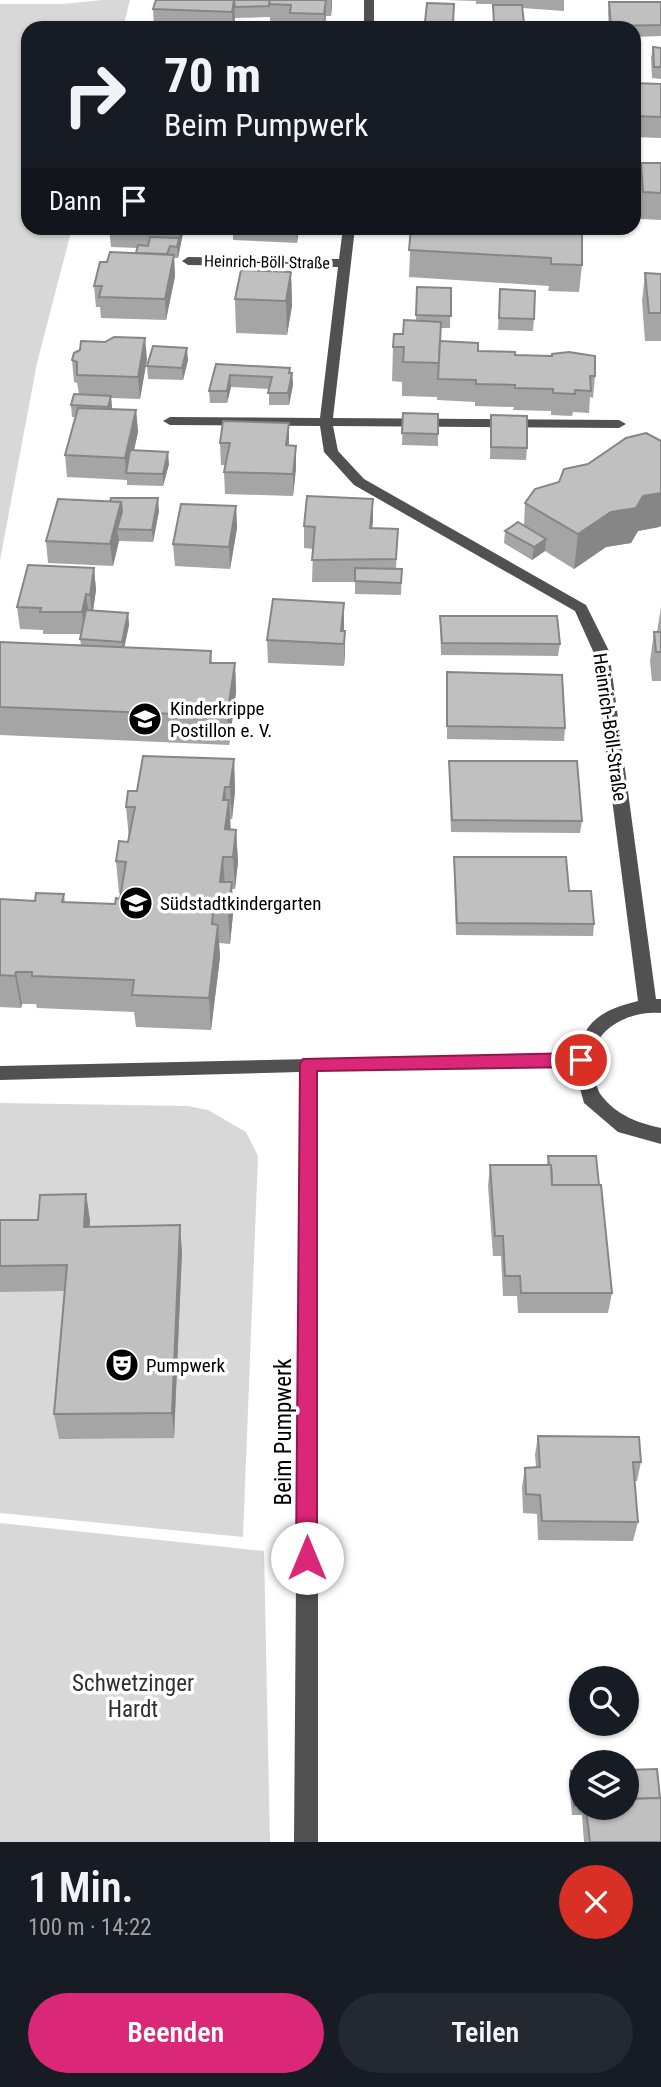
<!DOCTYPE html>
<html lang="de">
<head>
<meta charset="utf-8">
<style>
  :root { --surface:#171b24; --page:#242831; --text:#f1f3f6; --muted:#9ea1a6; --accent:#db2777 }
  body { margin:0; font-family:"Roboto Condensed",sans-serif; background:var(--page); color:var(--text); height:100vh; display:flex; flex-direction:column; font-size:26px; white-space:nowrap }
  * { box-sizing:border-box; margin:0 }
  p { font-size:23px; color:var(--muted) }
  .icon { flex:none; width:38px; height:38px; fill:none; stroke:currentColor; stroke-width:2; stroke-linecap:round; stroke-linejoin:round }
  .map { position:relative; height:1842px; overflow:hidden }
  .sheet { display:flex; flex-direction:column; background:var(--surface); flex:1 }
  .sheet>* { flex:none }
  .banner { position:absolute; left:21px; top:21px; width:620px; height:214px; border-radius:21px; box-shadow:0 2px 5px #0004; background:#171b24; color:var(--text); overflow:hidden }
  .fabs { position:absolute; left:569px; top:1666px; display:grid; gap:14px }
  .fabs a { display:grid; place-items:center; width:70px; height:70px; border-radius:50%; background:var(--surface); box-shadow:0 2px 5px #0004; font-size:35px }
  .pin { position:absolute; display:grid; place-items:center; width:60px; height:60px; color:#fff; margin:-30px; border:4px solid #fff; border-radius:50%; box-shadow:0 2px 7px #0007 }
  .me { position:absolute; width:77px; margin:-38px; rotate:0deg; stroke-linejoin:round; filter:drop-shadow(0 0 5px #0008) }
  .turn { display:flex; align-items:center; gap:24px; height:147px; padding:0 28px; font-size:32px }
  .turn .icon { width:91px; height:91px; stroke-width:2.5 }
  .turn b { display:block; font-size:49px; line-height:60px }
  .then { display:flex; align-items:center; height:66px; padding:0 28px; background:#0003; gap:14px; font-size:26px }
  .round { display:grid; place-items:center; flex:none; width:74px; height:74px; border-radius:37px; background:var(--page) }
  .headline { display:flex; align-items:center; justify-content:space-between; height:119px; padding:0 28px }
  h1 { font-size:42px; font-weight:600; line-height:52px }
  .action { display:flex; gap:14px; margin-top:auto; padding:14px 28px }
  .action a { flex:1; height:80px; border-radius:42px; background:var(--accent); color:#fff; font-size:28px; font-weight:600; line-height:80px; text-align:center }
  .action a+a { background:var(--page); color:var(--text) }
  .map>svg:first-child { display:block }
</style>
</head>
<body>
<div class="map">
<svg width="661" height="1842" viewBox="0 0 661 1842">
  <rect width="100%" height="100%" fill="#fff"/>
  <!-- green -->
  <g fill="#d8d8d8">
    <path d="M102,0h28l-7,28h-95v200h44l-35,135 -37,197v-556h63z"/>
    <path d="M0,1103l188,3 20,4 38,22 12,24 -15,381 -243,-24z"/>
    <path d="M0,1523l264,28 6,291h-270z"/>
  </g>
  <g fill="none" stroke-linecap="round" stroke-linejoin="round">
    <!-- minor -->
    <g fill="#515151" fill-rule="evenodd">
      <rect x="364" y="0" width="10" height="28"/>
      <path d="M343,228h12l-22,190 286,2 7,4 -7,4 -286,-2 5,25 26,28 222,126 23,46 47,348h5v14c-36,-3 -78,21 -67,62 2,6 3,15 7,20 15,20 37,28 60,33v16l-43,-12 -34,-29 -10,-36 -256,4v771h-24l6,-770 -300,8v-14l575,-13c13,-35 28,-43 63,-52l-45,-350 -18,-40 -221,-126 -30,-33 -4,-26 -150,-1 -7,-4 7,-4 150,1 18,-151 -150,-2 -6,-4 6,-4 151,2z"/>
    </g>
  </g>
  <!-- wall -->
  <g fill="#a5a5a5">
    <path d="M156,0h176v8l-1,8h-5l-1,12h-35v-4h-20v-7l-35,1 -1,10h-80l-1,-19z"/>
    <path d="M445,0h122h-3v11l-42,-3 1,20h-30v-23l11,-1h-28v-3z"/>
    <path d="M609,2h52v34l-27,1v-9h-25l-1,-15z"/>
    <path d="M427,3l27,1 -1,24h-28z"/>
    <path d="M653,47l8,1v31l-9,-1 -1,-20z"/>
    <path d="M634,83l27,1v54l-27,-1z"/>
    <path d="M641,163h20v57l-21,-1 -2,-30z"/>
    <path d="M109,228h75l-6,30h-4l1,18 -9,44 -65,-2 -1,-11h-4l-2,-21 13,-24 29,-9 1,-5 -26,-1z"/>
    <path d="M193,228h16l-1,2 -15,-1z"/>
    <path d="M233,228h73h-7l-2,15 -64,-3z"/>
    <path d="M411,228l171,37 -3,27 -31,-1 1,-5 -140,-9z"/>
    <path d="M291,272l1,34 -5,29 -51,-2 -1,-34z"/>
    <path d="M645,273l16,1v67h-16l-3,-40z"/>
    <path d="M417,287l34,1 -1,40h-9l-1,16 38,7 37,4 80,21 -2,22 -3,-1 -1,16 -16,-1 -1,4 -21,-1v-4l-38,-1 1,-3 -39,-1v-4l-38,-2v-3l-35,-1v-14l-10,-1 1,-34 10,-13 13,-13z"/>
    <path d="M500,289l34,30 -1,12 -35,-1z"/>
    <path d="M80,350l67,9 -7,40 -29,-1 1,11 24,1 2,22 -4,18 35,14 -6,22 -36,-1v-5l-60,-3 -2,-22 10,-38h-3l-1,-12 8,-11 -2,-11 -3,-1 -2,-22z"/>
    <path d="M188,360l-5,20 -35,-1 -1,-13z"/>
    <path d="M216,364l76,9 1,12 -4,20h-20v-16l-38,-2 -4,16h-17l-1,-12z"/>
    <path d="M403,413l35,21v12l-36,-1z"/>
    <path d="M491,415l36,33 -1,12 -36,-1z"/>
    <path d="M220,443l76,3v22l-3,28 -68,-2 -1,-22 2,-7h-5z"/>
    <path d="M373,499l-1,29 26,1 -2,40h6l-1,26 -46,-1v-12h-43l1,-33 -9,-1v-22z"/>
    <path d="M525,503l134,24 -21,4 -7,12 -25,4 -32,22 -29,-18 -13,9 -28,-17 1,-12 19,-5z"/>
    <path d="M236,506l1,22 -7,41 -55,-3 -2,-22z"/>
    <path d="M159,511l-6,31 -34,-1 -6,25 -65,-3 -2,-22z"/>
    <path d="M94,568l2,22 -3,21 35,2 1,12 -5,22 87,4 1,12h23l1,29 -7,53 -229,-10v-93l81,3 -1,-6 1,-5h-38v-4l-23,-1 -3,-22z"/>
    <path d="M344,603v28h1v22l-1,13 -76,-3 -1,-23z"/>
    <path d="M661,607v74h-9l-2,-20 4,-29h3z"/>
    <path d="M440,616l120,28 -2,12 -117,-1z"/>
    <path d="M447,672l118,56 -1,13 -117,-2z"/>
    <path d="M234,759l1,32 -3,28h-2v11h6l2,32 -3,27h-3l1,25 -3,30 -11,-1 1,14 -9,73 -75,-3 -2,-15 -97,-4 -1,-4h-14l-1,4 -21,-1v-108l35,2 29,-7 1,9 50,1 5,-5 1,-5 -2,-1 -3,-32 12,-19 1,-3 -3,-32 11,-16z"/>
    <path d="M449,761l133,60 -2,12 -129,-1 -2,-58z"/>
    <path d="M454,857l115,34 25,33 -1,12 -137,-1 -2,-65z"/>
    <path d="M548,1156l51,29 13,108 -4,20h-90l-1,-17h-14l-2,-40h-8l-5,-70 2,-21h57z"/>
    <path d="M86,1194l4,27v6l92,25 -8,186 -115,1 -5,-25 11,-123 -65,1v-72h38z"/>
    <path d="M538,1436l103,26 -4,19h-3l4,41 -5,19 -95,-1 -1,-26 -14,-1 -1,-26 3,-19 11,-1 -1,-12z"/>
    <path d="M581,1770v38h45l35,34h-77l-2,-27h-10l-3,-35 2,-9z"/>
  </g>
  <!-- shaded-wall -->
  <g fill="#868686">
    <path d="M234,0l1,19 -2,9 -1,-16z"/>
    <path d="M325,0h1v16l-2,12z"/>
    <path d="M331,0h1l-1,16z"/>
    <path d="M178,228h6l-6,30 -1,-11 2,-9z"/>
    <path d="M297,228h2l-2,15z"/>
    <path d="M174,255l1,21 -9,44 -1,-21z"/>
    <path d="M291,272l1,34 -5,29 -1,-34z"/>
    <path d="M145,338l2,21 -7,40 -2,-22z"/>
    <path d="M187,348l1,12 -5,20 -1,-12z"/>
    <path d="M292,373l1,12 -4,20 -1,-12z"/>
    <path d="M230,375l1,12 -4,16v-12z"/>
    <path d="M111,396l1,12 -3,11 -1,-12z"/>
    <path d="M136,410l2,22 -9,41h-3l-1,-15z"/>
    <path d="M289,423v21l-3,1z"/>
    <path d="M296,446v22l-3,28v-22z"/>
    <path d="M168,452l1,12 -6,22v-12z"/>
    <path d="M661,493v33l-2,1 -21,4 -7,12 -25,4 -32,22 4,-35 33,-22 32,-16z"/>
    <path d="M158,498l1,13 -6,31 -1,-12z"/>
    <path d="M373,499v22l-3,29v-22z"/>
    <path d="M121,502l2,22 -6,5 2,12 -6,25 -3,-22z"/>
    <path d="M236,506l1,22 -7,41 -1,-22z"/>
    <path d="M546,539l-1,12 -13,9 2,-13z"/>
    <path d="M94,568l2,22 -4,27 -2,-22z"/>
    <path d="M86,594l3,22 -4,18 -3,-22z"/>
    <path d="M344,603v23l-2,18 -1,-13z"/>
    <path d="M128,613l1,12 -6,29 -1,-12z"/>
    <path d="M345,631v22l-1,13v-22z"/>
    <path d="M235,663l1,29 -7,53 -2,-29z"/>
    <path d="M234,759l1,32 -3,28 -2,-32z"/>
    <path d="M225,787l2,32 2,-19 2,32 -3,25 -5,-57z"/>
    <path d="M236,830l2,32 -3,27 -2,-32z"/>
    <path d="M223,857l2,32 -3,25 -2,-32z"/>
    <path d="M232,882l1,32 -3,30 -2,-32z"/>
    <path d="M218,925l2,32 -9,73 -2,-32z"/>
    <path d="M16,972l6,32 -1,4 -6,-32z"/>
    <path d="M86,1194l4,27 -2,32 -4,-26z"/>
    <path d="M180,1225l2,27 -8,186 -2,-25z"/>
  </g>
  <!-- building -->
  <g fill="#c0c0c0" stroke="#868686" stroke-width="2">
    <path d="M156,0h78l-2,12 -79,-3z"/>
    <path d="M234,0h36l-1,6 -34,1z"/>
    <path d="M270,0h56l-2,14 -34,-1 1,-8 -22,-1z"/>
    <path d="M609,2h52v23l-50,1z"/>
    <path d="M427,3l27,1 -1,19 -28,-1z"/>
    <path d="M493,5h29l2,19h-30z"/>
    <path d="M653,47l8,1v19h-7z"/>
    <path d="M634,83l27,1v33l-27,-1z"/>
    <path d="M641,163h20v30l-18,-1z"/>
    <path d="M411,228h171v37l-31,-1v-6l-142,-8z"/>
    <path d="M150,237l29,1 -2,9 -7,-1 -3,8 -31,-1 2,-8 10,1z"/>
    <path d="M110,252l64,3 -9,44 -66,-2 3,-11h-8l6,-24h7z"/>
    <path d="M241,270l50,2 -5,29 -51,-2z"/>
    <path d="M645,273l16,1v39h-12z"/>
    <path d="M417,287l34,1v28l-35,-1z"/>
    <path d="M500,289l35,2 -1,28 -35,-1z"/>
    <path d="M404,320l37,2 -2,41 -36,-1 1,-15h-11l1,-13h9z"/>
    <path d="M114,337l31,1 -7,39 -61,-2v-13l-5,-2 2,-7 6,-3 1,-9 24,1z"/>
    <path d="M440,341l38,2v8l37,1v3l37,1v-2l17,-2 26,4v20h-5l1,15 -16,-1v4l-22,-1v-4l-38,-1v-3l-39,-1v-4l-38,-1z"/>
    <path d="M153,346l34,2 -5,20 -35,-2z"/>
    <path d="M216,364l74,4 -1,5h3l-4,20h-20l4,-16 -42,-2 -3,16h-18z"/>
    <path d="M74,394l37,2 -3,11 -37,-2z"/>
    <path d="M78,408l58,2 -11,48 -60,-3z"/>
    <path d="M403,413l35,1v20l-36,-1z"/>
    <path d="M491,415l36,1v32l-36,-1z"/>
    <path d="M223,421l66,2 -3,22 10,1 -3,28 -69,-2 6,-29h-10z"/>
    <path d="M646,433l15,8v52l-18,3 -7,12 -25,4 -33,22 -53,-31 10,-14 24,-7 5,-13 24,-5 38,-26z"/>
    <path d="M130,450l38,2 -5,22 -37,-1z"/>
    <path d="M307,496l66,3 -3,29 28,1 -2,30 -84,1 3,-33 -11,-1z"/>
    <path d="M111,498h47l-6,32 -35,-1 5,-17 -1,-10h-11z"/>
    <path d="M58,499l63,3 -11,42 -64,-3z"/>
    <path d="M181,504l55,2 -7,41 -56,-3z"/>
    <path d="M518,522l28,17 -12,8 -29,-16z"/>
    <path d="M28,565l66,3 -4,27 -4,-1 -4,18h-42l1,-4 -24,-1z"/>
    <path d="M355,568l47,1 -1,14 -46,-2z"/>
    <path d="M273,599l71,4 -3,28h4l-1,13 -77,-4z"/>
    <path d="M86,610l42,3 -6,29 -42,-3z"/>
    <path d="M440,616h117l3,28 -118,-1z"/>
    <path d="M654,632h7v20h-5z"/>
    <path d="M0,642l211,9 -1,12h25l-8,53 -227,-9z"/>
    <path d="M447,672l115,3 3,53 -118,-2z"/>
    <path d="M143,756l91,3 -4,28h-5l-2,13h6l-4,29 11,1 -3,27h-10l-3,25h12l-4,30 -15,-1 -1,13 6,1 -9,73 -77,-3 2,-15 -102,-4v-4h-16l-1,4 -15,-1v-76l35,2 1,-8 28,1 -2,8 53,2 1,-6 4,1 6,-37 -10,-1 3,-20 9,1 7,-35h-9l2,-16h9z"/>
    <path d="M449,761h128l5,60 -130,-1z"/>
    <path d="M454,857h112l3,34h22l3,33 -137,-1z"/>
    <path d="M548,1156h48l3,29h-47l-1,-20h-2z"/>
    <path d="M490,1165h61l1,20h49l11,108h-91l-1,-17h-15l-2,-40h-8z"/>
    <path d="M86,1194l-2,33 96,-2 -8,188 -118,1 13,-149 -67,1v-46h38l2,-25z"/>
    <path d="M538,1436l101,1 2,25h-8l5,60 -96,-1 -2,-26 -14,-1 -1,-26 15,-1z"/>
    <path d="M657,1769l3,29 -34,1v-29z"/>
    <path d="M581,1770v36h-7l-3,-35z"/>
    <path d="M661,1798v44h-71l-4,-34h40v-9z"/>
  </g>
  <!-- route -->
  <path fill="#db2777" stroke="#8e194d" stroke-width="2" d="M581,1053l6,2 2,5 -2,5 -6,2 -264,4v487l-3,6 -7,3 -8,-3 -3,-6 4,-494 3,-5z"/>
  <!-- icons -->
  <defs>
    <symbol id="school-disc" viewBox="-11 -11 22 22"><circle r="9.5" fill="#000" stroke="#fff"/><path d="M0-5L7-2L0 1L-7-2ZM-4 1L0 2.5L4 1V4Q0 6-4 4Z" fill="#fff"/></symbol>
    <symbol id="theatre-disc" viewBox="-11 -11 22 22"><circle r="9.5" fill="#000" stroke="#fff"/><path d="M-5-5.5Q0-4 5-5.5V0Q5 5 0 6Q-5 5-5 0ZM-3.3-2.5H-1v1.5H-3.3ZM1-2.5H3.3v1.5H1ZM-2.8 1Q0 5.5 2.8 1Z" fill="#fff"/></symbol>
  </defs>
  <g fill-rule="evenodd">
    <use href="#school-disc" x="126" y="700" width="38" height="38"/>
    <use href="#school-disc" x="117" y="884" width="38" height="38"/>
    <use href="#theatre-disc" x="103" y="1346" width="38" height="38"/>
  </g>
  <g text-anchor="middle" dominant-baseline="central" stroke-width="7" stroke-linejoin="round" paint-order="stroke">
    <!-- far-street labels -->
    <g font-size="16" fill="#000" stroke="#fff">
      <text transform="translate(267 262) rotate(1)">Heinrich-Böll-Straße</text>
    </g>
    <!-- poi labels -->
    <g font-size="19" fill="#000" stroke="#fff" text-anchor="start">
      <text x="170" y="708">Kinderkrippe<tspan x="170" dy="22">Postillon e. V.</tspan></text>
      <text x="160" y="903">Südstadtkindergarten</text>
      <text x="146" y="1365">Pumpwerk</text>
    </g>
    <!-- street labels -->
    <g font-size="19" fill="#000" stroke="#fff">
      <text transform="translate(610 727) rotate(82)">Heinrich-Böll-Straße</text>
    </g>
    <!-- near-street labels -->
    <g font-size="23" fill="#000" stroke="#fff">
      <text transform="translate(283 1432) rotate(-90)">Beim Pumpwerk</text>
    </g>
    <!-- near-park labels -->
    <g font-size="23" fill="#2f2f2f" stroke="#fff">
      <text x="133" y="1683">Schwetzinger<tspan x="133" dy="26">Hardt</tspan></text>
    </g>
  </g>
</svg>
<div class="fabs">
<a><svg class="icon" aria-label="search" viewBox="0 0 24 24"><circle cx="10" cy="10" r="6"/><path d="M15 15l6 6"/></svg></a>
<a><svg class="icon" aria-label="layers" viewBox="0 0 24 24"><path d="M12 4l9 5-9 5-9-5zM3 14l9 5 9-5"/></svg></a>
</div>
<div class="pin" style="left:581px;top:1060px;background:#d93025"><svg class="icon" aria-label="arrive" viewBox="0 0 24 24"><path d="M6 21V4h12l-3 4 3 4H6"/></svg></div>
<svg class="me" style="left:307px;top:1558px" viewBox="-20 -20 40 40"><circle r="19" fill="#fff"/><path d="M0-13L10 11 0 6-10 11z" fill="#db2777"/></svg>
<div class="banner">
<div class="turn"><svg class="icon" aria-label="right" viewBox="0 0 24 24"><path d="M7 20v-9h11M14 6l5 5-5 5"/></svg><div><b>70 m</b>Beim Pumpwerk</div></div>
<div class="then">Dann<svg class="icon" aria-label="arrive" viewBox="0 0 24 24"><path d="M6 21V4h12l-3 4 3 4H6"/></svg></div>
</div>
</div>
<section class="sheet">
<div class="headline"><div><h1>1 Min.</h1><p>100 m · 14:22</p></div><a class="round" style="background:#d93025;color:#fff"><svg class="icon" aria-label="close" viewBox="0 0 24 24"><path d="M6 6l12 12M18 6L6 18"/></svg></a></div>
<div class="action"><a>Beenden</a><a>Teilen</a></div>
</section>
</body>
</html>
